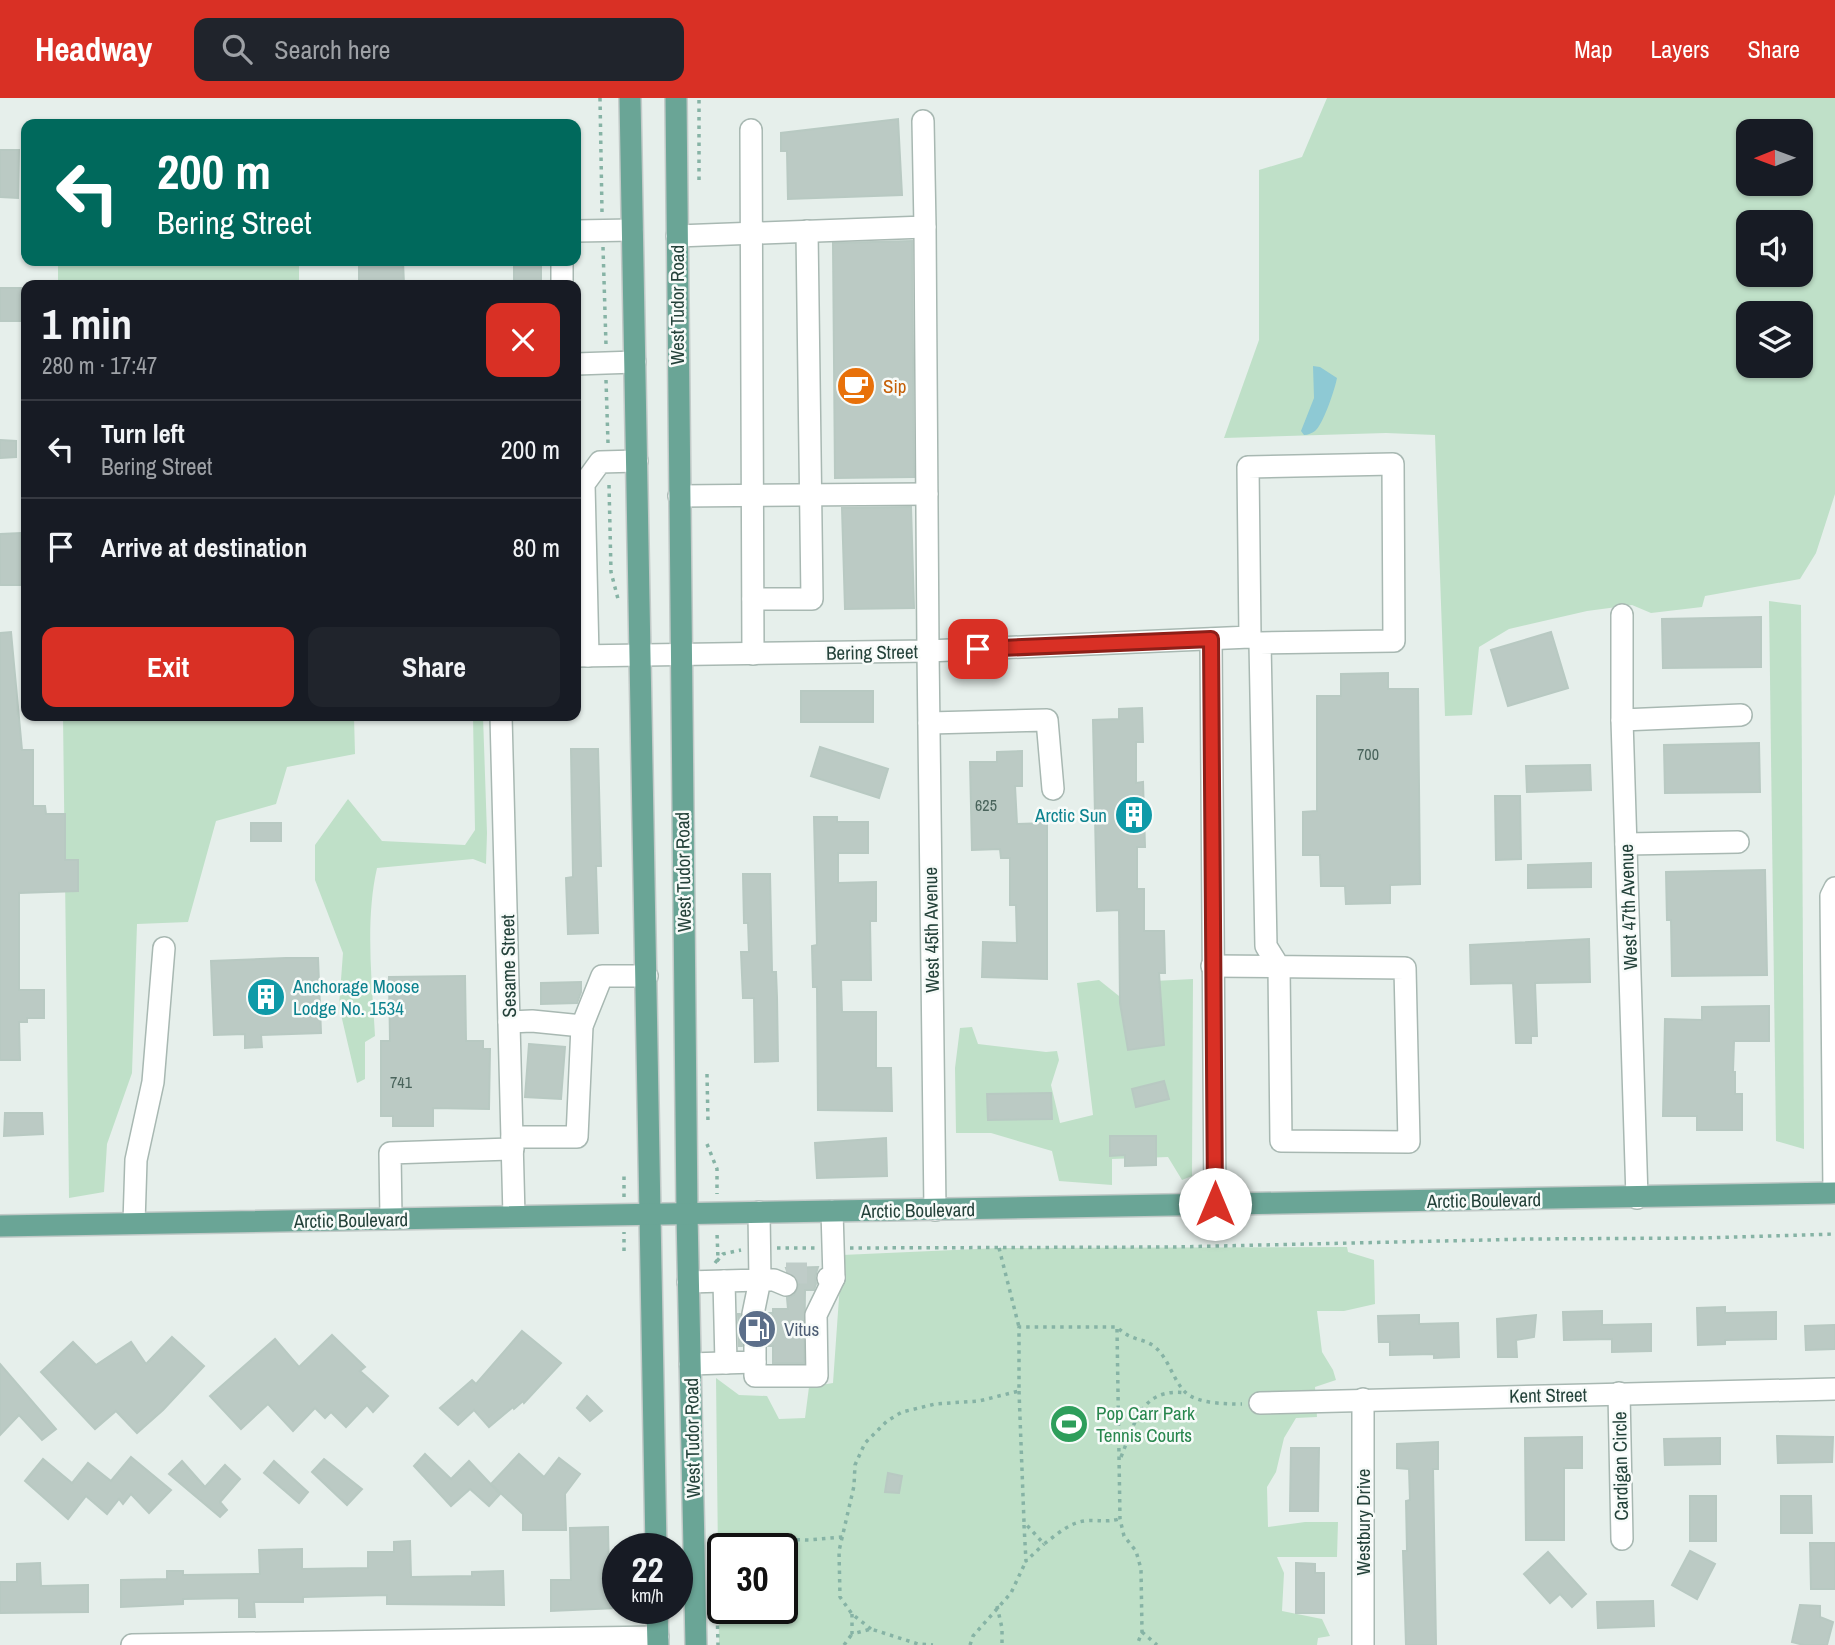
<!DOCTYPE html>
<html lang="en">
<head>
<meta charset="utf-8">
<style>
  :root { --surface:#171b24; --page:#20242c; --text:#f1f3f6; --muted:#9ea1a6; --line:#363941; --accent:#d93025 }
  body { margin:0; font-family:"Archivo Narrow",sans-serif; background:var(--page); color:var(--text); height:100vh; display:flex; flex-direction:column; font-size:26px; white-space:nowrap }
  * { box-sizing:border-box; margin:0 }
  p { font-size:23px; color:var(--muted) }
  .icon { flex:none; width:38px; height:38px; fill:none; stroke:currentColor; stroke-width:2; stroke-linecap:round; stroke-linejoin:round }
  .map { position:relative; flex:1; overflow:hidden }
  .panel { position:absolute; left:21px; top:182px; width:560px; height:441px; display:flex; flex-direction:column; background:var(--surface); border-radius:14px; box-shadow:0 2px 5px #0004 }
  .panel>* { flex:none }
  .top-card { position:absolute; left:21px; top:21px; width:560px; height:147px; border-radius:14px; box-shadow:0 2px 5px #0004; background:#00695c; color:#fff; overflow:hidden }
  .needle { width:46px; rotate:269deg }
  .buttons { position:absolute; left:1736px; top:21px; display:grid; gap:14px }
  .buttons a { display:grid; place-items:center; width:77px; height:77px; border-radius:14px; background:var(--surface); box-shadow:0 2px 5px #0004; font-size:35px }
  .speed { position:absolute; left:602px; top:1435px; display:flex; gap:14px; font-size:35px; font-weight:700; text-align:center }
  .speed>* { display:grid; place-content:center; width:91px; height:91px; border-radius:50%; background:var(--surface); box-shadow:0 2px 5px #0004; line-height:1 }
  .speed small { font-size:18px; font-weight:400 }
  .speed .limit { border:4px solid #111; border-radius:10px; background:#fff; color:#111 }
  .pin { position:absolute; display:grid; place-items:center; width:60px; height:60px; color:#fff; margin:-30px; border-radius:14px; box-shadow:0 4px 10px #0006 }
  .me { position:absolute; width:77px; margin:-38px; rotate:0deg; stroke-linejoin:round; filter:drop-shadow(0 0 5px #0008) }
  .turn { display:flex; align-items:center; gap:24px; height:147px; padding:0 21px; font-size:32px }
  .turn .icon { width:91px; height:91px; stroke-width:2.5 }
  .turn b { display:block; font-size:49px; line-height:60px }
  .round { display:grid; place-items:center; flex:none; width:74px; height:74px; border-radius:14px; background:var(--page) }
  .head { display:flex; align-items:center; justify-content:space-between; height:119px; padding:0 21px }
  h1 { font-size:42px; font-weight:700; line-height:52px }
  .primary-button { display:flex; gap:14px; margin-top:auto; padding:14px 21px }
  .primary-button a { flex:1; height:80px; border-radius:14px; background:var(--accent); color:#fff; font-size:28px; font-weight:700; line-height:80px; text-align:center }
  .primary-button a+a { background:var(--page); color:var(--text) }
  ul { padding:0; list-style:none }
  li { display:flex; align-items:center; gap:21px; height:98px; padding:0 21px; border-top:2px solid var(--line) }
  li div { flex:1 }
  li b { display:block; font-size:26px }
  li em { font-style:normal }
  header { display:flex; align-items:center; gap:42px; box-sizing:border-box; height:98px; padding:0 35px; background:var(--accent); color:#fff }
  header strong { font-size:33px }
  nav { display:flex; gap:38px; margin-inline-start:auto; font-size:24px }
  .search { width:490px; height:63px; background:var(--page); display:flex; align-items:center; gap:18px; box-sizing:border-box; padding:0 24px; border-radius:14px; color:var(--muted); font-size:26px }
  .map>svg:first-child { display:block }
</style>
</head>
<body>
<header>
<strong>Headway</strong>
<div class="search"><svg class="icon" aria-label="search" viewBox="0 0 24 24"><circle cx="10" cy="10" r="6"/><path d="M15 15l6 6"/></svg>Search here</div>
<nav><a>Map</a><a>Layers</a><a>Share</a></nav>
</header>
<div class="map">
<svg width="1835" height="1547" viewBox="0 0 1835 1547">
  <rect width="100%" height="100%" fill="#e6efeb"/>
  <!-- green -->
  <g fill="#bfe0c8" fill-rule="evenodd">
    <path d="M1327,0h508v396l-19,59 -16,26 -95,17 -3,11 -51,6 -19,-8 -45,6 -78,18 -30,18 -7,68 -27,1 -10,-281 -49,-2 -162,5 35,-98v-170l43,-13zM1748,33h53v53h-53zM1748,124h53v53h-53zM1748,215h53v53h-53z"/>
    <rect x="58" y="163" width="241" height="24"/>
    <path d="M1769,503l32,4 3,544 -28,-8z"/>
    <path d="M63,618h291l1,38 -68,13 -11,37 -60,17 -28,101 -51,2 -5,149 -25,71 -3,48 -35,6z"/>
    <path d="M473,618h10l4,117 -1,31 -13,-5 -96,9c-12,53 -5,113 -2,168l-10,6v37l-8,4 -18,-77 4,-53 -28,-73v-35l33,-46 34,42 83,4 10,-15z"/>
    <path d="M1193,881l-1,197 -10,4 -14,-23 -56,2v26l-53,-4 -7,-30 -61,-18h-35l-1,-65 5,-40 12,-1 6,17 68,8 11,-1 2,9 -8,25 9,38 33,-8 -16,-132 22,-3 20,16 13,-1 3,-13z"/>
    <path d="M1347,1149l1,5 26,8 1,44 -31,7h-27l5,41 11,18 3,10 -21,7 2,30 -21,1 -12,20 -8,34 -9,15 1,40 37,-5h33l-1,35h-60l7,16 -2,38 40,8 8,17 -12,2 -1,7h-598l-3,-267 23,17 28,1 12,23 26,-1 4,-31 24,-4 9,-128 157,-7zM723,1451h59v59h-59z"/>
  </g>
  <!-- water -->
  <path fill="#8ec9d4" d="M1313,268l7,1 17,11c-2,11 -14,47 -22,53 -3,2 -7,4 -11,4l-3,-4 13,-33z"/>
  <!-- building -->
  <g fill="#bbcac4" stroke="#b8c9c2" stroke-width="2">
    <path d="M898,21l4,76 -114,4 -1,-48h-6v-18z"/>
    <path d="M0,52h19l-1,48 -18,-1z"/>
    <path d="M912,143l2,236 -79,1 -2,-235z"/>
    <path d="M359,163h44l1,24h-45z"/>
    <rect x="514" y="163" width="27" height="24"/>
    <rect x="0" y="190" width="26" height="33"/>
    <path d="M0,342l16,1v16l-16,1z"/>
    <path d="M911,409l3,101 -69,1 -3,-101z"/>
    <path d="M21,435l1,52h-22v-51z"/>
    <path d="M1761,519v50l-98,1 -1,-49z"/>
    <path d="M11,534l11,118h11v56h12l1,8h19v46h13v31l-59,2v97h25v28h-17v4h-8l1,38h-20v-427z"/>
    <path d="M1551,534l17,56 -60,18 -17,-56z"/>
    <path d="M1388,575v16h30l2,195 -30,1v18l-44,1 -1,-18h-24l-1,-31h-17v-43l14,-1v-115h24v-22z"/>
    <rect x="801" y="593" width="72" height="31"/>
    <path d="M1142,610l1,34h-7v41l7,-1 2,65h-8v42h7v42h20l1,42h-6l5,72 -36,5 -8,-47 -1,-93 -22,1 -4,-191 26,-1v-10z"/>
    <path d="M1759,645l1,49 -95,1 -1,-48z"/>
    <path d="M820,649l68,22 -9,29 -68,-22z"/>
    <path d="M571,651h27l3,117h-5l2,67 -30,1 -2,-56 7,-1z"/>
    <path d="M1022,653v35h-7l2,38 30,-1v156l-65,-2 1,-35 34,1 -1,-38h-6v-47h-9l-1,-9 -28,1 -2,-88h27v-10z"/>
    <path d="M1590,667l1,25 -64,2 -1,-26z"/>
    <path d="M1495,698h25l1,63 -25,1z"/>
    <path d="M814,719h23v5h31v31h-30v30l38,-1v39h-6l1,59h-30l1,32h34v56h15l1,43 -74,-1 -1,-123h-4l-1,-41 5,-1z"/>
    <rect x="251" y="725" width="30" height="18"/>
    <path d="M1591,765v24l-63,1v-23z"/>
    <path d="M1765,772l2,105 -95,1 -1,-56h-4l-1,-48z"/>
    <path d="M743,776h27l2,98h4l1,25 1,64 -23,1 -1,-64h-11l-2,-46h8l-1,-29h-4z"/>
    <path d="M1589,841l1,43 -55,1 2,53h-6v7h-15l-3,-60 -42,1 -1,-39z"/>
    <path d="M286,860h32l3,75 -60,2 1,12 -17,1v-14l-31,1 -3,-74z"/>
    <path d="M465,878l1,65h17v8h7l-1,60 -56,-1v18h-40v-10h-12v-75h9l-1,-64z"/>
    <path d="M581,884v10l-4,11 -36,1v-21z"/>
    <path d="M1769,908v35h-35l-1,31h2v22h7v36h-45v-14h-34l2,-97 37,1v-13z"/>
    <path d="M529,946l36,3 -4,52 -36,-2z"/>
    <path d="M1164,983l5,18 -33,8 -4,-18z"/>
    <path d="M1051,995l1,26 -64,1 -1,-26z"/>
    <path d="M5,1015h37l1,21 -39,2z"/>
    <path d="M1110,1038h46v29l-31,1v-11l-15,1z"/>
    <path d="M886,1040l1,38 -70,2 -2,-35z"/>
    <path d="M818,1169l-3,10 1,7 -2,6h-9l-1,73h-31v-17h-5l-2,-7 -10,-6 -8,2 -6,11h-3l-1,-32h2l5,10 11,3 7,-5 3,-9h7v-4h15l-1,-11 7,-3 5,-11 -3,-7 -9,-6 -1,-3z"/>
    <path d="M1725,1209v6l51,-1v27l-51,1v4l-27,1 -1,-37z"/>
    <path d="M1602,1213v14l49,-1v27l-39,1v-13l-48,1 -1,-28z"/>
    <path d="M1419,1217v9l39,-1 1,34 -25,1v-4l-44,1v-13h-11l-1,-26z"/>
    <path d="M1536,1217l-2,22 -18,3 1,17h-19l-1,-38z"/>
    <path d="M1835,1227v24l-29,1 -1,-24z"/>
    <path d="M522,1233l39,32 -37,40 -1,-2 -9,8 -1,-2 -24,20 -15,-17 -16,15 -18,-17 32,-28 4,4z"/>
    <path d="M332,1237l33,32 -5,4 28,25 -15,16 -6,-7 -21,22 -15,-15 -6,6 -10,-10 -22,23 -25,-27 -27,25 -31,-33 65,-57 24,28z"/>
    <path d="M172,1239l32,29 -41,44 -26,23 -21,-22 -21,18 -54,-57 32,-30 23,23 35,-23 15,22z"/>
    <path d="M0,1266l56,65 -14,11 -23,-25 -19,20z"/>
    <path d="M587,1298l15,15 -12,10 -13,-13z"/>
    <path d="M1777,1338l56,1 -1,25 -54,1z"/>
    <path d="M1582,1339v31h-18v72h-38l-1,-102z"/>
    <path d="M1720,1340v26l-55,1 -1,-26z"/>
    <path d="M1438,1344v27h-5l3,176h-30l-3,-94h4l-1,-50 4,-1 -1,-31 -12,-1v-24z"/>
    <path d="M1291,1350h28l-1,63h-28z"/>
    <path d="M425,1356l26,25 18,-18 31,33 -11,12 -19,-17 -19,17 -37,-40z"/>
    <path d="M519,1356l25,23 15,-19 21,16 -15,20 1,36h-43v-16l-32,-30z"/>
    <path d="M131,1359l40,33 -22,23 -18,-19 -8,10 -4,-5 -12,15 -21,-18 -18,23 -43,-38 18,-22 29,24 16,-20 23,18z"/>
    <path d="M324,1361l38,30 -15,16 -35,-33z"/>
    <path d="M182,1363l23,26 20,-22 15,14 -20,23 7,8 -7,7 -51,-43z"/>
    <path d="M274,1363l34,31 -9,11 -35,-30z"/>
    <path d="M888,1375l14,3 -3,17 -14,-1z"/>
    <rect x="1690" y="1398" width="26" height="45"/>
    <path d="M1781,1398h30l1,37h-31z"/>
    <path d="M608,1429l1,52 7,-1 1,30 -66,3v-31h20l-1,-52z"/>
    <path d="M410,1443l1,36 61,-1v-4l31,-1 1,34 -117,-1v-9l-84,2v5h-49l1,15h-16v-19l-56,1v5l-62,3v-27l46,-1v-8h16v4l77,-1 -1,-24 43,-1v20l66,-1v-16h26v-10z"/>
    <path d="M1810,1445h25v46h-24z"/>
    <path d="M1690,1453l25,13 -18,35 -25,-14z"/>
    <path d="M1548,1454l38,42 -14,13 -12,-13 -10,9 -26,-29z"/>
    <path d="M40,1465l1,23 47,-1v27l-88,1v-31h17v-18z"/>
    <path d="M1296,1465l19,1v9h9v40h-28z"/>
    <path d="M1653,1503l1,25 -56,2 -1,-26z"/>
    <path d="M1800,1507l20,1v11l13,5 -6,23h-23l-12,-3z"/>
  </g>
  <g fill="none" stroke-linecap="round" stroke-linejoin="round">
    <!-- minor-tunnel -->
    <g stroke="#bfccc8" stroke-width="21" stroke-dasharray="21 10" stroke-linecap="butt">
      <path d="M786,1175h31"/>
      <path d="M753,1216l2,32"/>
    </g>
    <defs>
      <g id="minor">
        <path d="M751,32l2,524"/>
        <path d="M925,129l3,424 7,559"/>
        <path d="M576,133l56,-1"/>
        <path d="M677,138l248,-9 -2,-106"/>
        <path d="M562,163v24"/>
        <path d="M576,266l59,-2"/>
        <path d="M679,398l248,-2"/>
        <path d="M753,501h59l-5,-368"/>
        <path d="M1622,517v105l15,478"/>
        <path d="M1211,541l4,565"/>
        <path d="M576,558l352,-5 322,-14 -2,-170 145,-3 1,177 -134,2 6,303 13,21 2,174 128,1 -4,-174 -193,-2"/>
        <path d="M588,558l-4,-172 16,-22 37,-1"/>
        <path d="M501,618l13,500"/>
        <path d="M1622,622l119,-5"/>
        <path d="M929,625l118,-3 6,69"/>
        <path d="M1626,746l112,-2"/>
        <path d="M509,924l23,-1 50,5"/>
        <path d="M512,1039h65l5,-111 20,-50h45"/>
        <path d="M1834,1095l-3,-297 4,-8"/>
        <path d="M391,1121l-1,-66 123,-4"/>
        <path d="M134,1125l2,-63 17,-78 11,-134"/>
        <path d="M828,1180h6l-2,-67"/>
        <path d="M688,1184l36,-1"/>
        <path d="M753,1216l7,-34h14l12,5"/>
        <path d="M755,1264v14h62l-1,-61 18,-37"/>
        <path d="M726,1265l-2,-82 36,-1 -1,-68"/>
        <path d="M690,1266l65,-2v-16"/>
        <path d="M1619,1295l3,146"/>
        <path d="M1363,1301v246"/>
        <path d="M1260,1305l575,-14"/>
        <path d="M132,1547l526,-8"/>
      </g>
      <g id="major">
        <path d="M630,0l26,1451"/>
        <path d="M676,0l11,1116 9,431"/>
        <path d="M0,1128l1835,-33"/>
        <path d="M657,1510l1,37"/>
      </g>
    </defs>
    <!-- minor casing -->
    <use href="#minor" stroke="#a8b8b2" stroke-width="24"/>
    <!-- major casing -->
    <use href="#major" stroke="#c2cac8" stroke-width="24"/>
    <!-- path -->
    <g stroke="#86b3a5" stroke-width="3.5" stroke-dasharray="3.5 5" stroke-linecap="butt">
      <path d="M600,0l2,114"/>
      <path d="M699,82v-82"/>
      <path d="M603,149l3,98"/>
      <path d="M606,282l2,63"/>
      <path d="M609,387l2,87 7,27"/>
      <path d="M707,976l1,48"/>
      <path d="M707,1046l10,25v25"/>
      <path d="M624,1099v-24"/>
      <path d="M777,1150h38"/>
      <path d="M850,1150l324,-1 356,-8 172,-1 133,-4"/>
      <path d="M999,1150l20,79"/>
      <path d="M624,1153v-19"/>
      <path d="M717,1163l6,-7 18,-4"/>
      <path d="M715,1165l3,-4 -1,-26"/>
      <path d="M1117,1231l3,190 4,17 12,15 5,18 1,63 -5,13"/>
      <path d="M1019,1293l5,131 20,22c12,-9 25,-21 40,-23 13,-2 20,2 35,-2"/>
      <path d="M1121,1359c14,-34 20,-70 65,-64"/>
      <path d="M1024,1427l2,36 18,-17"/>
      <path d="M737,1440l72,2 34,-3"/>
      <path d="M716,1468l2,79"/>
      <path d="M997,1508l5,22v17"/>
      <path d="M852,1516v20l19,-5 47,15 15,1"/>
      <path d="M871,1531l-19,-15 -12,-17 -1,-46 15,-65 1,-21 10,-22 22,-22 15,-9 33,-8 44,-3 40,-10v-64h98c15,15 25,10 38,20 14,12 18,33 30,45 12,12 42,12 57,12"/>
      <path d="M1142,1534l15,13"/>
      <path d="M844,1547l8,-11"/>
      <path d="M970,1547l3,-9 38,-43 15,-32"/>
    </g>
    <!-- minor -->
    <use href="#minor" stroke="#fff" stroke-width="21"/>
    <!-- major -->
    <use href="#major" stroke="#6aa596" stroke-width="21"/>
  </g>
  <g fill="none" stroke-linecap="round" stroke-linejoin="round">
    <defs>
      <path id="route" d="M978,551l233,-10 4,565"/>
    </defs>
    <!-- route casing -->
    <use href="#route" stroke="#8d1f18" stroke-width="18"/>
    <!-- route -->
    <use href="#route" stroke="#d93025" stroke-width="12"/>
  </g>
  <!-- icons -->
  <defs>
    <symbol id="cafe-disc" viewBox="-11 -11 22 22"><circle r="9.5" fill="#e8710a" stroke="#f7fbf9"/><path d="M-5.5-4.5H6V0H3Q3 3.5 0 3.5H-2.5Q-5.5 3.5-5.5 0ZM3-3.2v2h1.7v-2ZM-6 4.5H4V6H-6Z" fill="#fff"/></symbol>
    <symbol id="building-disc" viewBox="-11 -11 22 22"><circle r="9.5" fill="#0f9aa8" stroke="#f7fbf9"/><path d="M-4-6H4V6H1V3H-1V6H-4ZM-2.5-4.3h1.7v1.8h-1.7ZM.8-4.3h1.7v1.8H.8ZM-2.5-1h1.7V.8h-1.7ZM.8-1h1.7V.8H.8Z" fill="#fff"/></symbol>
    <symbol id="fuel-disc" viewBox="-11 -11 22 22"><circle r="9.5" fill="#5c6f8a" stroke="#f7fbf9"/><path d="M-5.5-6h7V0h2V4h1.3V-2.5L3-4.5l.8-.8L6-3V5H2.5V1h-1V6h-7ZM-4.2-4.7v3.2H.2V-4.7Z" fill="#fff"/></symbol>
    <symbol id="stadium-disc" viewBox="-11 -11 22 22"><circle r="9.5" fill="#2e9e5b" stroke="#f7fbf9"/><path d="M0-5a6.5 5 0 1 0 0 10a6.5 5 0 1 0 0-10ZM-3.5-1.8h7v3.6h-7Z" fill="#fff"/></symbol>
  </defs>
  <g fill-rule="evenodd">
    <use href="#cafe-disc" x="834" y="266" width="44" height="44"/>
    <use href="#building-disc" x="1112" y="695" width="44" height="44"/>
    <use href="#building-disc" x="244" y="877" width="44" height="44"/>
    <use href="#fuel-disc" x="735" y="1209" width="44" height="44"/>
    <use href="#stadium-disc" x="1047" y="1304" width="44" height="44"/>
  </g>
  <g text-anchor="middle" dominant-baseline="central" stroke-width="5" stroke-linejoin="round" paint-order="stroke">
    <!-- number labels -->
    <g font-size="16" fill="#4a645c">
      <text x="1368" y="656">700</text>
      <text x="986" y="707">625</text>
      <text x="401" y="984">741</text>
    </g>
    <!-- street labels -->
    <g font-size="19" fill="#24423a" stroke="#f7fbf9">
      <text transform="translate(677 207) rotate(-90)">West Tudor Road</text>
      <text transform="translate(872 554) rotate(-1)">Bering Street</text>
      <text transform="translate(683 774) rotate(-91)">West Tudor Road</text>
      <text transform="translate(1628 809) rotate(-92)">West 47th Avenue</text>
      <text transform="translate(931 832) rotate(-91)">West 45th Avenue</text>
      <text transform="translate(508 868) rotate(-91)">Sesame Street</text>
      <text transform="translate(1484 1102) rotate(-1)">Arctic Boulevard</text>
      <text transform="translate(918 1112) rotate(-1)">Arctic Boulevard</text>
      <text transform="translate(351 1122) rotate(-1)">Arctic Boulevard</text>
      <text transform="translate(1548 1297) rotate(-1)">Kent Street</text>
      <text transform="translate(692 1340) rotate(-91)">West Tudor Road</text>
      <text transform="translate(1620 1368) rotate(-91)">Cardigan Circle</text>
      <text transform="translate(1363 1424) rotate(-90)">Westbury Drive</text>
    </g>
    <!-- food labels -->
    <g font-size="19" fill="#c56008" stroke="#f7fbf9" text-anchor="start">
      <text x="883" y="288">Sip</text>
    </g>
    <!-- culture labels -->
    <g font-size="19" fill="#0d838f" stroke="#f7fbf9" text-anchor="end">
      <text x="1107" y="717">Arctic Sun</text>
      <text x="293" y="888" text-anchor="start">Anchorage Moose<tspan x="293" dy="22">Lodge No. 1534</tspan></text>
    </g>
    <!-- service labels -->
    <g font-size="19" fill="#4e5e75" stroke="#f7fbf9" text-anchor="start">
      <text x="784" y="1231">Vitus</text>
    </g>
    <!-- leisure labels -->
    <g font-size="19" fill="#27864d" stroke="#f7fbf9" text-anchor="start">
      <text x="1096" y="1315">Pop Carr Park<tspan x="1096" dy="22">Tennis Courts</tspan></text>
    </g>
  </g>
</svg>
<div class="buttons">
<a><svg class="needle" viewBox="-14 -14 28 28"><path d="M0-13l5 13h-10z" fill="#e53935"/><path d="M0 13l5-13h-10z" fill="#9ea1a6"/></svg></a>
<a><svg class="icon" aria-label="sound" viewBox="0 0 24 24"><path d="M4 9h4l5-4v14l-5-4H4zM17 9q2 3 0 6"/></svg></a>
<a><svg class="icon" aria-label="layers" viewBox="0 0 24 24"><path d="M12 4l9 5-9 5-9-5zM3 14l9 5 9-5"/></svg></a>
</div>
<div class="speed"><div>22<small>km/h</small></div><div class="limit">30</div></div>
<div class="pin" style="left:978px;top:551px;background:#d93025"><svg class="icon" aria-label="arrive" viewBox="0 0 24 24"><path d="M6 21V4h12l-3 4 3 4H6"/></svg></div>
<svg class="me" style="left:1215px;top:1106px" viewBox="-20 -20 40 40"><circle r="19" fill="#fff"/><path d="M0-13L10 11 0 6-10 11z" fill="#d93025"/></svg>
<div class="top-card">
<div class="turn"><svg class="icon" aria-label="left" viewBox="0 0 24 24"><path d="M17 20v-9H6M10 6l-5 5 5 5"/></svg><div><b>200 m</b>Bering Street</div></div>
</div>
<section class="panel">
<div class="head"><div><h1>1 min</h1><p>280 m · 17:47</p></div><a class="round" style="background:#d93025;color:#fff"><svg class="icon" aria-label="close" viewBox="0 0 24 24"><path d="M6 6l12 12M18 6L6 18"/></svg></a></div>
<ul>
<li><svg class="icon" aria-label="left" viewBox="0 0 24 24"><path d="M17 20v-9H6M10 6l-5 5 5 5"/></svg><div><b>Turn left</b><p>Bering Street</p></div><em>200 m</em></li>
<li><svg class="icon" aria-label="arrive" viewBox="0 0 24 24"><path d="M6 21V4h12l-3 4 3 4H6"/></svg><div><b>Arrive at destination</b></div><em>80 m</em></li>
</ul>
<div class="primary-button"><a>Exit</a><a>Share</a></div>
</section>
</div>
</body>
</html>
